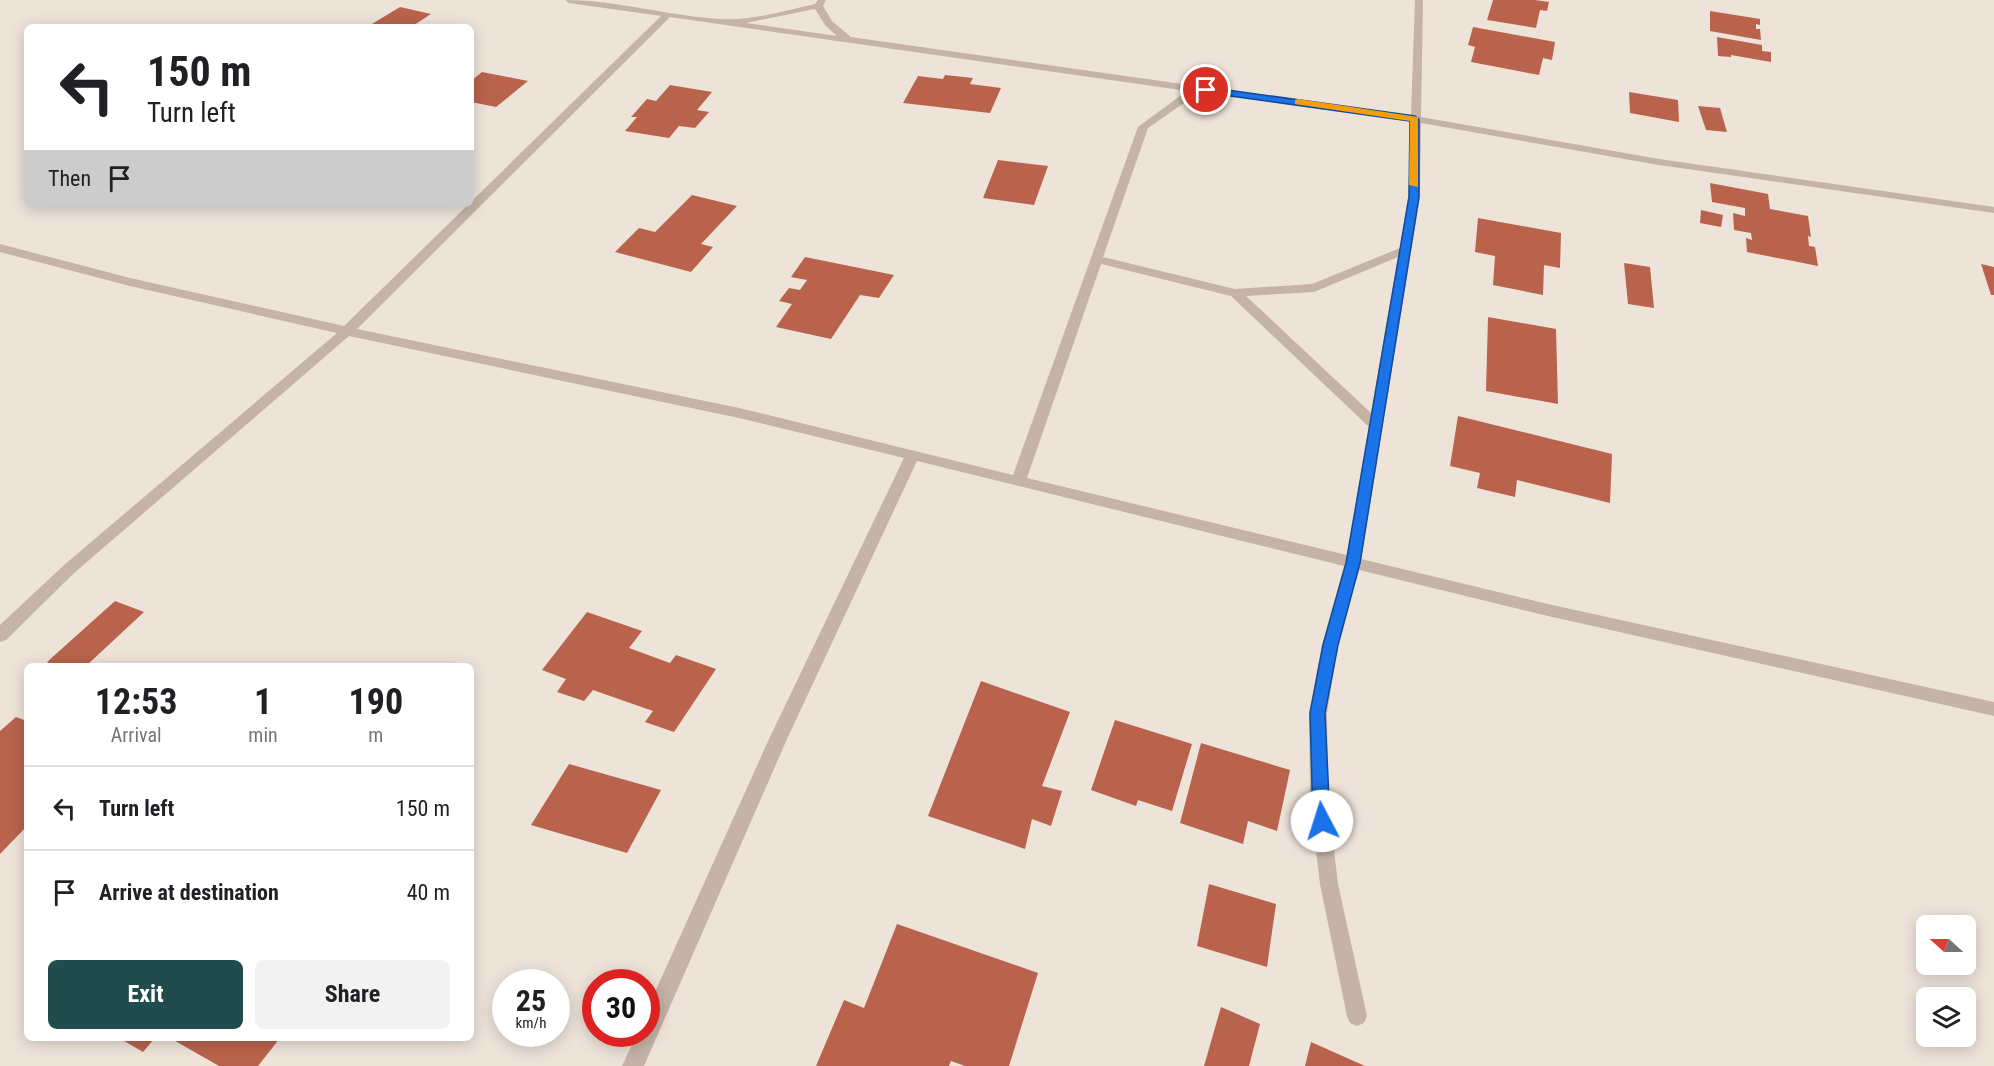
<!DOCTYPE html>
<html lang="en">
<head>
<meta charset="utf-8">
<style>
  :root { --surface:#fff; --page:#f2f2f2; --text:#202124; --muted:#757577; --line:#e0e0e0; --accent:#204c4e }
  body { margin:0; font-family:"Roboto Condensed",sans-serif; background:var(--page); color:var(--text); height:100vh; display:flex; flex-direction:column; font-size:22px; white-space:nowrap }
  * { box-sizing:border-box; margin:0 }
  p { font-size:20px; color:var(--muted) }
  .icon { flex:none; width:33px; height:33px; fill:none; stroke:currentColor; stroke-width:2; stroke-linecap:round; stroke-linejoin:round }
  .map { position:relative; flex:1; overflow:hidden }
  .details { position:absolute; left:24px; top:663px; width:450px; height:378px; display:flex; flex-direction:column; background:var(--surface); border-radius:9px; box-shadow:0 3px 15px #0003 }
  .details>* { flex:none }
  .top-card { position:absolute; left:24px; top:24px; width:450px; height:183px; border-radius:9px; box-shadow:0 3px 15px #0003; background:#fff; color:var(--text); overflow:hidden }
  .needle { width:39px; rotate:291deg }
  .buttons { position:absolute; left:1916px; top:915px; display:grid; gap:12px }
  .buttons a { display:grid; place-items:center; width:60px; height:60px; border-radius:9px; background:var(--surface); box-shadow:0 3px 15px #0003; font-size:30px }
  .speed { position:absolute; left:492px; top:969px; display:flex; gap:12px; font-size:30px; font-weight:700; text-align:center }
  .speed>* { display:grid; place-content:center; width:78px; height:78px; border-radius:50%; background:var(--surface); box-shadow:0 3px 15px #0003; line-height:1 }
  .speed small { font-size:15px; font-weight:400 }
  .speed .limit { border:9px solid #d22; background:#fff; color:#111 }
  .pin { position:absolute; display:grid; place-items:center; width:51px; height:51px; color:#fff; margin:-26px; border:3px solid #fff; border-radius:50%; box-shadow:0 2px 6px #0007 }
  .me { position:absolute; width:66px; margin:-33px; rotate:355deg; stroke-linejoin:round; filter:drop-shadow(0 0 4px #0008) }
  .turn { display:flex; align-items:center; gap:21px; height:126px; padding:0 24px; font-size:27px }
  .turn .icon { width:78px; height:78px; stroke-width:2.5 }
  .turn b { display:block; font-size:42px; line-height:51px }
  .then { display:flex; align-items:center; height:57px; padding:0 24px; background:#0003; gap:12px; font-size:22px }
  .eta { display:flex; justify-content:space-evenly; align-items:center; height:102px; text-align:center }
  .eta b { font-size:36px; font-weight:700; line-height:42px }
  .button { display:flex; gap:12px; margin-top:auto; padding:12px 24px }
  .button a { flex:1; height:69px; border-radius:9px; background:var(--accent); color:#fff; font-size:24px; font-weight:700; line-height:69px; text-align:center }
  .button a+a { background:var(--page); color:var(--text) }
  ul { padding:0; list-style:none }
  li { display:flex; align-items:center; gap:18px; height:84px; padding:0 24px; border-top:2px solid var(--line) }
  li div { flex:1 }
  li b { display:block; font-size:22px }
  li em { font-style:normal }
  .map>svg:first-child { display:block }
</style>
</head>
<body>
<div class="map">
<svg width="1994" height="1066" viewBox="0 0 1994 1066">
  <rect width="100%" height="100%" fill="#eee3d9"/>
  <!-- building -->
  <g fill="#b9634c">
    <path d="M1493,0h42l14,2 -2,9 -7,-1 -4,18 -49,-8z"/>
    <path d="M400,7l31,7 -20,13h-44z"/>
    <path d="M1710,11l50,8v6l-4,-1v5h4l1,11 -51,-9z"/>
    <path d="M1473,27l82,15 -3,18 -9,-2 -4,17 -68,-13 4,-15 -7,-2z"/>
    <path d="M1717,37l45,8v6l9,1v10l-40,-7v2l-13,-1z"/>
    <path d="M482,72l46,9 -32,26 -25,-5v-21z"/>
    <path d="M945,75l28,3 -3,6 31,4 -11,25 -87,-10 15,-27 25,3z"/>
    <path d="M670,85l42,7 -15,18 12,2 -14,16 -16,-2 -10,12 -44,-7 12,-14h-6l16,-18 9,2z"/>
    <path d="M1629,92l49,8 1,22 -49,-9z"/>
    <path d="M1698,106l22,2 7,24 -21,-2z"/>
    <path d="M998,160l50,6 -14,39 -51,-7z"/>
    <path d="M1710,183l58,11 2,15 38,7 3,21 -3,-1 1,10 6,1 3,19 -71,-14 -1,-14 6,2 -1,-7 -17,-3 -1,-17 12,3v-8l-33,-6z"/>
    <path d="M692,195l45,11 -36,38 12,3 -22,25 -76,-20 24,-24 16,4z"/>
    <path d="M1701,210l22,5 -2,12 -21,-4z"/>
    <path d="M1478,218l83,15 -1,35 -16,-3 -1,30 -50,-10 2,-29 -20,-4z"/>
    <path d="M805,257l89,18 -15,23 -19,-3 -29,44 -55,-12 16,-23 -13,-3 10,-13 11,2 7,-10 -16,-3z"/>
    <path d="M1624,263l26,4 4,41 -26,-4z"/>
    <path d="M1981,264l13,3v28h-3z"/>
    <path d="M1488,317l68,12 2,75 -72,-13z"/>
    <path d="M1458,416l154,38 -2,49 -93,-23 -2,17 -38,-9 3,-15 -30,-7z"/>
    <path d="M115,601l29,11 -58,54h-30l-9,-4z"/>
    <path d="M587,612l55,19 -13,17 41,15 6,-8 40,14 -42,63 -29,-10 8,-11 -60,-21 -9,11 -27,-9 9,-13 -24,-9z"/>
    <path d="M981,681l89,31 -28,74 20,5 -11,35 -19,-7 -7,30 -97,-33z"/>
    <path d="M16,717l11,4v85l-2,2h2v18l-27,28v-123z"/>
    <path d="M1115,720l77,24 -20,67 -34,-11 -2,6 -45,-16z"/>
    <path d="M1201,743l89,27 -13,61 -29,-10 -5,23 -63,-21z"/>
    <path d="M569,764l92,26 -34,63 -96,-28z"/>
    <path d="M1209,884l67,20 -9,63 -70,-21z"/>
    <path d="M897,924l141,49 -29,93h-44l-14,-5 -2,5h-133l28,-66 20,8z"/>
    <path d="M1221,1007l39,17 -11,42h-45z"/>
    <path d="M119,1038h36l-12,14z"/>
    <path d="M170,1038h110l-22,28h-39z"/>
    <path d="M1311,1042l54,24h-60z"/>
  </g>
  <g fill="none" stroke-linecap="round" stroke-linejoin="round">
    <!-- minor -->
    <path fill="#c4b3a6" fill-rule="evenodd" d="M565,0c52,0 103,16 155,19 31,2 64,-8 95,-15l3,-4h8l-3,6 9,15 19,16 352,50 5,3 -4,3 24,-3 183,25 4,-115h8l-2,117 238,42 335,48v6l-335,-48 -238,-42 -1,74 -59,362 187,45 446,98v14l-446,-100 -189,-46 -21,75 -11,68 1,87 10,84 29,132 -3,7 -7,3 -7,-3 -3,-7 -27,-132 -10,-84 -1,-87 13,-68 22,-79 -427,-105 -130,278 -143,327h-22l15,-32h9v-22l123,-273 135,-281 -165,-40 -390,-82 -276,238 -67,66 -6,2v-17l63,-59 274,-233 -207,-47 -130,-34v-8l130,34 214,48 317,-310 -92,-13zM815,9l10,16 12,11 -91,-13zM670,17l532,76 -22,3 -42,31 -125,348 -274,-67 -382,-79zM1228,96l183,26 -3,75 -8,51 -88,36 -77,5 -132,-32 45,-129 39,-27zM1398,257l-27,156 -125,-117 68,-4zM1101,264l130,32 138,131 -22,128 -320,-77z"/>
  </g>
  <!-- route -->
  <path fill="#1a73e8" stroke="#114b97" stroke-width="1.5" d="M1206,87l209,29 4,3v78l-59,366 -22,82 -13,68 5,108 -2,5 -6,3 -6,-3 -3,-5 -3,-108 13,-68 23,-82 63,-366 1,-76 -208,-29v-4z"/>
  <!-- slow -->
  <path fill="#f59e0b" d="M1298,99l120,18v70l-9,-2 1,-64 -115,-17v-4z"/>
</svg>
<div class="buttons">
<a><svg class="needle" viewBox="-14 -14 28 28"><path d="M0-13l5 13h-10z" fill="#e53935"/><path d="M0 13l5-13h-10z" fill="#757577"/></svg></a>
<a><svg class="icon" aria-label="layers" viewBox="0 0 24 24"><path d="M12 4l9 5-9 5-9-5zM3 14l9 5 9-5"/></svg></a>
</div>
<div class="speed"><div>25<small>km/h</small></div><div class="limit">30</div></div>
<div class="pin" style="left:1206px;top:90px;background:#d93025"><svg class="icon" aria-label="arrive" viewBox="0 0 24 24"><path d="M6 21V4h12l-3 4 3 4H6"/></svg></div>
<svg class="me" style="left:1322px;top:821px" viewBox="-20 -20 40 40"><circle r="19" fill="#fff"/><path d="M0-13L10 11 0 6-10 11z" fill="#1a73e8"/></svg>
<div class="top-card">
<div class="turn"><svg class="icon" aria-label="left" viewBox="0 0 24 24"><path d="M17 20v-9H6M10 6l-5 5 5 5"/></svg><div><b>150 m</b>Turn left</div></div>
<div class="then">Then<svg class="icon" aria-label="arrive" viewBox="0 0 24 24"><path d="M6 21V4h12l-3 4 3 4H6"/></svg></div>
</div>
<section class="details">
<div class="eta">
<div><b>12:53</b><p>Arrival</p></div>
<div><b>1</b><p>min</p></div>
<div><b>190</b><p>m</p></div>
</div>
<ul>
<li><svg class="icon" aria-label="left" viewBox="0 0 24 24"><path d="M17 20v-9H6M10 6l-5 5 5 5"/></svg><div><b>Turn left</b></div><em>150 m</em></li>
<li><svg class="icon" aria-label="arrive" viewBox="0 0 24 24"><path d="M6 21V4h12l-3 4 3 4H6"/></svg><div><b>Arrive at destination</b></div><em>40 m</em></li>
</ul>
<div class="button"><a>Exit</a><a>Share</a></div>
</section>
</div>
</body>
</html>
